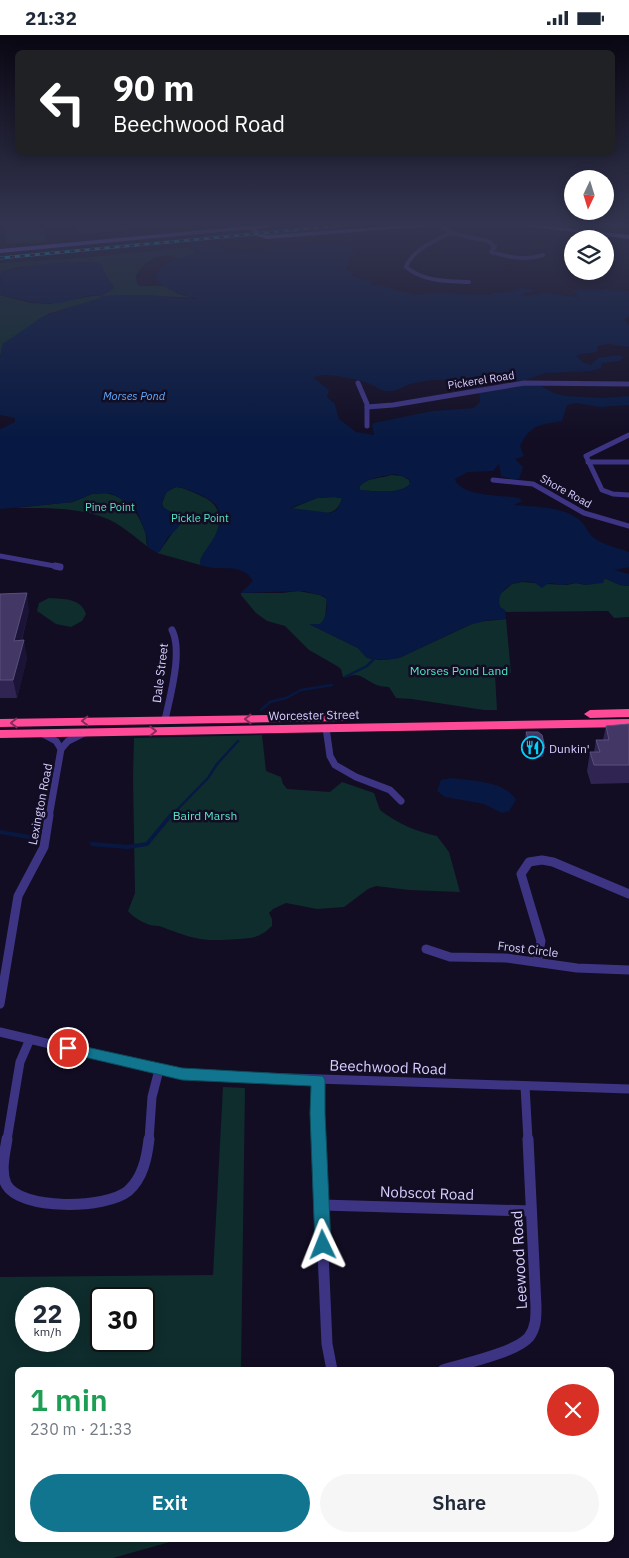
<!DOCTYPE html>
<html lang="en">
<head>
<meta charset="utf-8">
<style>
  :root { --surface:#fff; --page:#f6f6f7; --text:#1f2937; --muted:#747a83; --accent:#11758f }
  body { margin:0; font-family:"IBM Plex Sans",sans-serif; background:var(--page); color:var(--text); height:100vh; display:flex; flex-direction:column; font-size:19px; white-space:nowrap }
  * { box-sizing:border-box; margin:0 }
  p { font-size:16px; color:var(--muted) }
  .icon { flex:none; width:28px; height:28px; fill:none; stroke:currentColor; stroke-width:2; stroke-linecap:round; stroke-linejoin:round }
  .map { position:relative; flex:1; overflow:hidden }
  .sheet { position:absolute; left:15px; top:1332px; width:599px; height:175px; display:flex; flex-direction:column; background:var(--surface); border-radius:8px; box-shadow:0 2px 12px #0003 }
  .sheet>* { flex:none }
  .guide { position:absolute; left:15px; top:15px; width:600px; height:105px; border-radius:8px; box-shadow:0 2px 12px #0003; background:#202124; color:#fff; overflow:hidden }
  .needle { width:32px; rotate:184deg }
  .fabs { position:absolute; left:564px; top:135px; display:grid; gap:10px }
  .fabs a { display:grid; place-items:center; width:50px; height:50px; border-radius:50%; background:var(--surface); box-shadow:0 2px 12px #0003; font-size:25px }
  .speed { position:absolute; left:15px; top:1252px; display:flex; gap:10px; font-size:25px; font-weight:700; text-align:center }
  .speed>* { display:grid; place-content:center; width:65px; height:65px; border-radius:50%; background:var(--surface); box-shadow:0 2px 12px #0003; line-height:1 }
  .speed small { font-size:12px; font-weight:400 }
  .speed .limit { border:2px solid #111; border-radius:8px; background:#fff; color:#111 }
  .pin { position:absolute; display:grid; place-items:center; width:42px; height:42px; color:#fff; margin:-21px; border:2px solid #fff; border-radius:50%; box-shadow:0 1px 5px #0007 }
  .me { position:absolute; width:55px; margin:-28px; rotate:358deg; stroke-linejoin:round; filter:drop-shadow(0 0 4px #0008) }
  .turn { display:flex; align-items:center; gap:18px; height:105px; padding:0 15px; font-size:22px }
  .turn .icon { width:65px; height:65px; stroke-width:2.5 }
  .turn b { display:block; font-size:35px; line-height:42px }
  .round { display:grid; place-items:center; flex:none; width:52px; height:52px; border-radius:26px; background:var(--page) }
  .summary { display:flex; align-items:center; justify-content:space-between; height:85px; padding:0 15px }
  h1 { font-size:30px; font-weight:600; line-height:38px; color:#1e9e55 }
  .cta { display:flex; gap:10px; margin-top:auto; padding:10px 15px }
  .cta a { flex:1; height:58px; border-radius:30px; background:var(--accent); color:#fff; font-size:20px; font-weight:600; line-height:58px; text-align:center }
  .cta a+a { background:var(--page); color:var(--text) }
  .status { display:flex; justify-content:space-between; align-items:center; height:35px; padding:0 25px; background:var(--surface); direction:ltr }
  .status svg { height:14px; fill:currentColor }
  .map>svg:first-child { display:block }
</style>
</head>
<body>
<div class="status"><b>21:32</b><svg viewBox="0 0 49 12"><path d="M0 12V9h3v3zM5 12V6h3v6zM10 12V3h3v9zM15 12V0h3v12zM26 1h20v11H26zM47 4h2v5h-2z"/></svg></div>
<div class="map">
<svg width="629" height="1523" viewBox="0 0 629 1523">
  <rect width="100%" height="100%" fill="#120d23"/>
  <!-- green -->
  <g fill="#0f2d2d" fill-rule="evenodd">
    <path d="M74,190h55l3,4 -47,5 -5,-1z"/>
    <path d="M45,192l1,15 -40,2 -1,-15z"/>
    <path d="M191,212l-1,2 6,4 -17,6c-15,-9 -36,1 -43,17l1,8 3,2h26l12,8 16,4 -50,-3 -41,1 -2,2 -53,16 -45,30 -3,13v-62l31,8 18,1 44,-8h9l12,-8 -12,-18v-4l-12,-4 -35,1 -37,4 -18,5v-9l81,-5z"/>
    <path d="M391,440l11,1 7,4 1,4c-10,11 -37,7 -50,6l-1,-2c5,-11 22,-9 32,-13z"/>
    <path d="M176,452c9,1 17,5 25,9 23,9 22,29 10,48 -5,8 -10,10 -11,20l4,2 -47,-13 3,-2c7,-11 18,-23 19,-34l-15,-9 -2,-4 4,-12z"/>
    <path d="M104,458c23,3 34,19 41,39 2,5 0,10 3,15 -12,-9 -24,-20 -38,-27 -29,-13 -64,-12 -95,-12l58,-6 19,-8z"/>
    <path d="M334,462l8,1c-6,25 -34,13 -52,11l27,-11z"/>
    <path d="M604,543l16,7 9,1v31l-15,1 -6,-7 -102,1 -6,-5 -2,-7 2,-6 12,-10 10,-2 24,2 21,1 9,-2 10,2 17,-5z"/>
    <path d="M298,556l22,4 7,4 -2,20 -5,5 -9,1 47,23 9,10 13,2 19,-2 77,-36 30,-3 5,54 -16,1 2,36h-13l-72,-11 -16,-1 -7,-11c-18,0 -24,-12 -34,-12 -4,0 -7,3 -12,2l-2,-8 -4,-3 -28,-16 -24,-24 -18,-5 -11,-8 -15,-18v-2h41z"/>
    <path d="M49,563c15,1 32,0 37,16l-4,7 -11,6 -15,-3 -19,-13 2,-8z"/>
    <path d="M262,700l4,36 15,6 2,7 4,5 43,3 12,-10 32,11 6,17c17,13 37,22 57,26l12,16 11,40 -51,-2 -33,-4 -8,3 -24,18 -27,2 -31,-6 -13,6 -4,4 3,6v7c-13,12 -18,12 -35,13 -34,3 -43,0 -75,-12 -4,-2 -8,-1 -12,-2 -7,-2 -17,-8 -22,-14l7,-18 -2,-115 1,-40z"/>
    <path d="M223,1052l22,1 -4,282h-223v170h159l-64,18h-113v-281l213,-2zM26,1264h43v42h-43zM101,1264h43v42h-43z"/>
  </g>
  <!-- water -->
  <g fill="#071942" fill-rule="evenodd">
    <path d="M334,207l16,5 6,6 -10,8 2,3 -2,5 6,3v3l10,5h8l1,6h9l36,9 16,-2 59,2 1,-2 16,-1 14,-4 13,2 -4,2 -9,1 2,3 23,-3 29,4h3l-5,-7 3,-1 52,2v25l-5,4 5,5v22l-21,-3 -11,2 1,4 -2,2 -20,3 6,7 9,3 7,-7 20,-3 5,2 -3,4 -18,2 -1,5 -9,3 -47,2 -22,8 -32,-3 -11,3 1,6 4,2 45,-4 11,1 13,7 13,3 36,2 26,-2v9l-29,2 -24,-4 -9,2 -5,16c-23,4 -31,3 -42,25l4,10 -9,3 8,8 -4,12h-8l-10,-3 -2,-12 -6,7 -25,1 -13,7c5,18 48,16 64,19l3,3 -8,4c20,2 50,1 67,16 5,5 6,11 12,16 9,8 24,10 36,15v15l-15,3 15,4v12l-9,-1 -15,-7 -2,5 -17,2 -10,-2 -13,2 -14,-2 -7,5c-4,-2 -5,-5 -10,-6 -16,-3 -37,6 -32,25l5,3 1,9 -17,1 -20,5 -70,33 -12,2 -20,-2 -9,-10 -49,-24h11c6,-5 10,-22 4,-28l-20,-5 -63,2 12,-12c-11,-21 -37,-7 -53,-17 -1,-11 20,-26 20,-46 0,-4 -2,-11 -5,-14 -5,-6 -32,-18 -39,-17 -9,2 -12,9 -14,17l2,4 15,9 2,4 -3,7 -10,9 -8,14 -3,2 -9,-6 -2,-13 -9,-23 -19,-14 -8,-4 -18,1 -19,8 -73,7v-80l15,-7v-4l-15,-3v-58l3,-13 39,-27 61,-20c-12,-6 -32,5 -45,6 -23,2 -37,-5 -58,-8v-13l3,-2 -3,-3v-5l42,-8 55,-2 5,3c1,9 7,15 13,22l-5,5 -7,2 1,2 40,-1 49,4 2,-1c-12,-4 -34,-8 -39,-21 5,-15 26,-20 40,-24l-6,-5 5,-4 21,2 22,7 24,-2 17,-5 24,1 10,-3zM326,340c14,1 29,4 42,8 7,3 10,7 18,8 11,1 15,-4 25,-7 22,-6 49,-7 68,7l1,11 -6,6 -42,3 -58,12 -2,2 2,10 -18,-3 -17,-13 -4,-15 -8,-7 2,-7 -15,-12 2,-2zM395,439l14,5 1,5c-10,11 -36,7 -50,6l-1,-2c5,-10 25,-12 36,-14zM334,462l8,1 -4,11 -7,4 -41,-5 27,-10z"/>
    <path d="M452,743c21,3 53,3 64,22l-7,11 -7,2 -18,-9 -39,-7 -8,-6 4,-11z"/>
  </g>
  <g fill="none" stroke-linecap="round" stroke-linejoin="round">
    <!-- stream-far1 -->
    <g stroke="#071942" stroke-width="2.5">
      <path d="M345,642l22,-11 7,-7"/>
      <path d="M261,675l9,-8 16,-4 15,-8 31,-5"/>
      <path d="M170,782l38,-39 9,-14 21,-23"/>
    </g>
    <!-- stream -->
    <g stroke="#071942" stroke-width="4">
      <path d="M0,797l35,6"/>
      <path d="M92,809l35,3 20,-3 24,-29"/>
    </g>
    <!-- street-far4 -->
    <g stroke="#3d3584" stroke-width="4">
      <path d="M441,190l9,8c-15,8 -38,17 -44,34 18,15 41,14 63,15"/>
      <path d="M450,198l38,8 7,6 -4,5c18,5 34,9 52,3"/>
    </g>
    <!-- street-far3 -->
    <g stroke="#3d3584" stroke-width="5">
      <path d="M358,348l9,21v22"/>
      <path d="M367,372l26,-2 131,-22 105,1"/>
      <path d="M629,400l-43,21 16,34 11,4 16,1"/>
      <path d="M588,427h41"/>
      <path d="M493,445l40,4 51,29 45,13"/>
      <path d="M0,521l60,11"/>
    </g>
    <!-- street-far2 -->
    <g stroke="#3d3584" stroke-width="7">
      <path d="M55,531l5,1"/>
      <path d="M165,685c5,-24 18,-68 7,-90"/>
      <path d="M326,693l4,28 5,9 21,12 34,13 11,11"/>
      <path d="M43,699l13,7 5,8"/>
      <path d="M49,782l12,-68 7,-8 16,-8"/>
    </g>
    <!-- street-far1 -->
    <g stroke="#3d3584" stroke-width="9">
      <path d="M426,914l24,8 56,1 71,10 52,2"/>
      <path d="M537,927l4,-21 -20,-67 8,-12 13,-2 11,2 76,32"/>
      <path d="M0,969l18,-108 26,-49 5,-32"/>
      <path d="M0,997l159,38 37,5 433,14"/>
      <path d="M318,1045v60"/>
      <path d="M525,1051l3,54"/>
      <path d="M7,1105l13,-78 10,-23"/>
      <path d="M149,1105l3,-43 7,-27"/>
    </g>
    <!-- street -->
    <g stroke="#3d3584" stroke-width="11">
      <path d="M7,1104c-2,14 -7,31 -1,45 14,27 100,25 122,7 15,-13 19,-34 21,-52"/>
      <path d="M318,1104l9,205 5,26"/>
      <path d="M322,1170l209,6"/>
      <path d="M443,1335c20,-6 74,-18 86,-33 7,-9 7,-20 7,-30l-8,-168"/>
    </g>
    <!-- secondary -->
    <g fill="#7266ff" fill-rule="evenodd">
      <path d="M258,190h23l-25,4 5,5 6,1 144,-10h30l-174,14 -10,-3 -7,-7 -250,24v-4z"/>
      <path d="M519,190h20l90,10v4z"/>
    </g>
    <!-- highway -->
    <g fill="#ff4a97" fill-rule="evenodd">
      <path d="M629,674v8l-39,1 -6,-4 6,-4z"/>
      <path d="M338,679l5,1 1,3 -1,3 -343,6v-8z"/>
      <path d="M629,684v8l-629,11v-8z"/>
    </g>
    <defs>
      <path id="rail" d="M0,223l347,-33"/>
    </defs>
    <!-- rail casing -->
    <use href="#rail" stroke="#00d3fa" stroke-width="3"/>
    <!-- rail -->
    <use href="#rail" stroke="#120d23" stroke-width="2" stroke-dasharray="5" stroke-linecap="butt"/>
  </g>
  <!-- wall -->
  <g fill="#302552">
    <path d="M0,559l29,16 -7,30 5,18 -10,40h-17z"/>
    <path d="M629,689v59l-38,1 -4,-13 3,-19h4l2,-12h7l3,-14z"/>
    <path d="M526,697l19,16 -2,9h-14l-5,-15z"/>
  </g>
  <!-- shaded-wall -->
  <g fill="#1c1437">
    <path d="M27,558l2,17 -12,48 -3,-17z"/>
    <path d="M24,605l3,18 -10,40 -4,-18z"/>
  </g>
  <!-- building -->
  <g fill="#423765" stroke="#594f7d">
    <path d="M27,558l-13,48 10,-1 -11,40h-13v-86z"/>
    <path d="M629,689v41h-35l-4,-13h10l-4,-12h13l-3,-14z"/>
    <path d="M526,697h12l4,3 3,13h-14z"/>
  </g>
  <!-- one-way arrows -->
  <defs><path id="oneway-chevron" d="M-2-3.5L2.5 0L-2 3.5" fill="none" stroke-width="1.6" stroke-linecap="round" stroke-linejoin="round" transform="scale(1.25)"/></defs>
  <g stroke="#882c5d">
    <use href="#oneway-chevron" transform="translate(248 684) rotate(180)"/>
    <use href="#oneway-chevron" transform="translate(85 686) rotate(179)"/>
    <use href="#oneway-chevron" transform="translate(14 688) rotate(179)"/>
    <use href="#oneway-chevron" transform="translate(153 696) rotate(-1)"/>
  </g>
  <!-- sky -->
  <linearGradient id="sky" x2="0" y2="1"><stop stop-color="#0a0713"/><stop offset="0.47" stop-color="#333550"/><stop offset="1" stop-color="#333550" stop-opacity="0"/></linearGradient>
  <rect width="629" height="404" fill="url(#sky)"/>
  <!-- route -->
  <path fill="#11758f" stroke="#0b4c5d" d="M68,1008l114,25 141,8 2,4v33l6,132 -2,5 -6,2 -6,-2 -2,-5 -5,-132 1,-27 -129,-6 -119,-28 -2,-4 2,-4z"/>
  <!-- icons -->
  <defs>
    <symbol id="restaurant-ring" viewBox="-11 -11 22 22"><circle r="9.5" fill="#120d23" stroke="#00d3fa" stroke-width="1.5"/><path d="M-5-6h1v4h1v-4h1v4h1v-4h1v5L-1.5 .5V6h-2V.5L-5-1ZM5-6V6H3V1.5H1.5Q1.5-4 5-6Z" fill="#00d3fa"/></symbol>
  </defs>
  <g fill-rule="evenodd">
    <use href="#restaurant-ring" x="520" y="700" width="25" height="25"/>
  </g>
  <g text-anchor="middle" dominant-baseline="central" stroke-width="5" stroke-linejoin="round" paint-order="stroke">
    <!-- far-street labels -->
    <g font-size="11" fill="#d7cfff" stroke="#120d23">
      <text transform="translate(481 345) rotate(-9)">Pickerel Road</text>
      <text transform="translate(566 456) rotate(29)">Shore Road</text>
    </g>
    <!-- far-water labels -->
    <g font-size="11" font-style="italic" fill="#5dabff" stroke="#120d23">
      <text x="134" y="361">Morses Pond</text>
    </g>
    <!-- far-park labels -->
    <g font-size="11" fill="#55e5c8" stroke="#120d23">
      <text x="110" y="472">Pine Point</text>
      <text x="200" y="483">Pickle Point</text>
    </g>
    <!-- park labels -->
    <g font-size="12" fill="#55e5c8" stroke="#120d23">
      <text x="459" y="635">Morses Pond Land</text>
      <text x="205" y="780">Baird Marsh</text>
    </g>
    <!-- street labels -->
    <g font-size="12" fill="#d7cfff" stroke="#120d23">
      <text transform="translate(160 638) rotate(-83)">Dale Street</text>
      <text transform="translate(314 680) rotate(-1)">Worcester Street</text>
      <text transform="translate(40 769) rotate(-79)">Lexington Road</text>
      <text transform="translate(528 914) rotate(7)">Frost Circle</text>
    </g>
    <!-- poi labels -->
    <g font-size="12" fill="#d7cfff" stroke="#120d23" text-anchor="start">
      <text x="549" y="713">Dunkin'</text>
    </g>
    <!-- near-street labels -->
    <g font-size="15" fill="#d7cfff" stroke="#120d23">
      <text transform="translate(388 1032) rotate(2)">Beechwood Road</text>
      <text transform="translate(427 1158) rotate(2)">Nobscot Road</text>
      <text transform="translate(519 1225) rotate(-93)">Leewood Road</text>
    </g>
  </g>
</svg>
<div class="fabs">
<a><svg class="needle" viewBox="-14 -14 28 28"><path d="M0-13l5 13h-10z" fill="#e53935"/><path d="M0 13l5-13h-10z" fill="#747a83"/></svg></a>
<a><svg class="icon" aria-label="layers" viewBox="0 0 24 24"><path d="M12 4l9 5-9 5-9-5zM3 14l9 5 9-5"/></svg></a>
</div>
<div class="speed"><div>22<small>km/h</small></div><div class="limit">30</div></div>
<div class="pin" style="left:68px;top:1013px;background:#d93025"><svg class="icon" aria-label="arrive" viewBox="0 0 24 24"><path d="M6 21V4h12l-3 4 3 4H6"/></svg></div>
<svg class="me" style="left:323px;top:1210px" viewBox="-20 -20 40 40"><path d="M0-17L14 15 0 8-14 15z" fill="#11758f" stroke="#fff" stroke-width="4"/></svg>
<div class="guide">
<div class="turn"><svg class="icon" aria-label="left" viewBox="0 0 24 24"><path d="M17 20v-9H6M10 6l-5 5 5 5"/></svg><div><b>90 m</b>Beechwood Road</div></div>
</div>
<section class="sheet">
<div class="summary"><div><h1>1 min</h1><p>230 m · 21:33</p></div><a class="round" style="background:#d93025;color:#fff"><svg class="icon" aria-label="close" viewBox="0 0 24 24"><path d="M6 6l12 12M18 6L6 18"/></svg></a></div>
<div class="cta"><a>Exit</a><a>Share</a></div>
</section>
</div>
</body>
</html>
